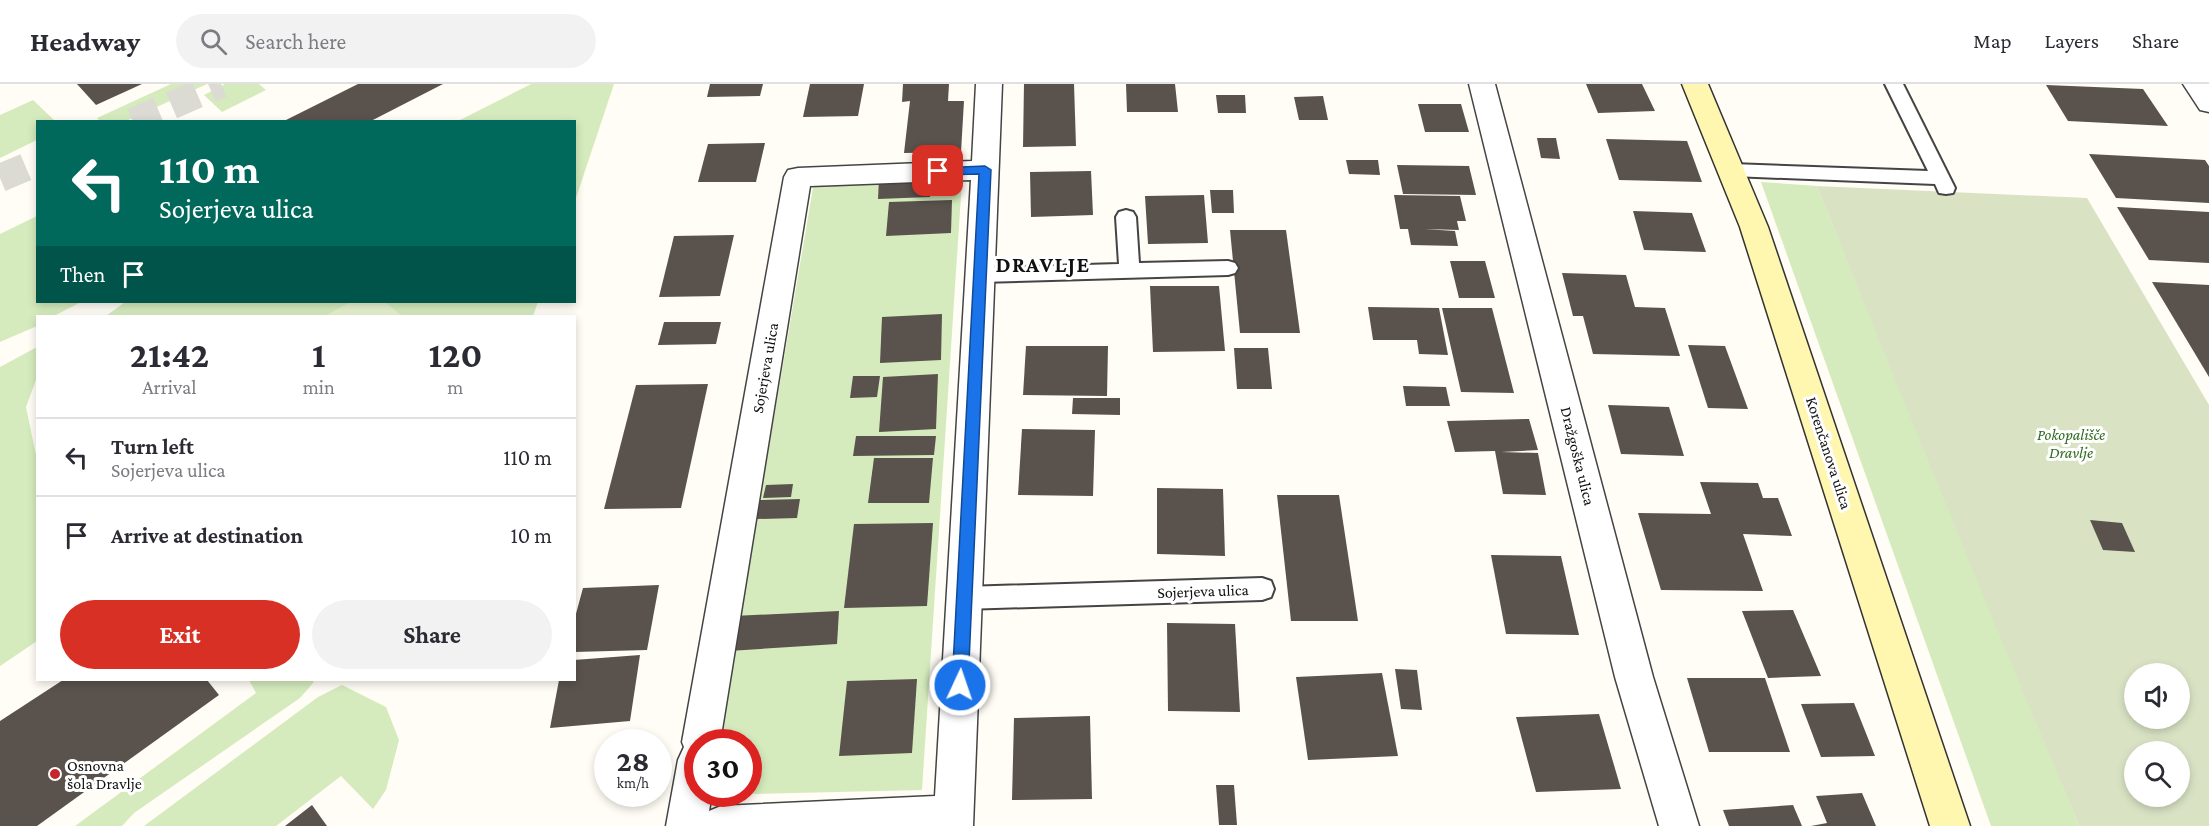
<!DOCTYPE html>
<html lang="en">
<head>
<meta charset="utf-8">
<style>
  :root { --surface:#fff; --page:#f2f2f3; --text:#2b2b33; --muted:#7c7c81; --line:#e1e1e2; --accent:#d93025 }
  body { margin:0; font-family:"Crimson Pro",serif; background:var(--page); color:var(--text); height:100vh; display:flex; flex-direction:column; font-size:22px; white-space:nowrap }
  * { box-sizing:border-box; margin:0 }
  p { font-size:20px; color:var(--muted) }
  .icon { flex:none; width:33px; height:33px; fill:none; stroke:currentColor; stroke-width:2; stroke-linecap:round; stroke-linejoin:round }
  .map { position:relative; flex:1; overflow:hidden }
  .sheet { position:absolute; left:36px; top:231px; width:540px; height:366px; display:flex; flex-direction:column; background:var(--surface); border-radius:0px; box-shadow:0 3px 9px #0003 }
  .sheet>* { flex:none }
  .banner { position:absolute; left:36px; top:36px; width:540px; height:183px; border-radius:0px; box-shadow:0 3px 9px #0003; background:#00695c; color:#fff; overflow:hidden }
  .fabs { position:absolute; left:2124px; top:579px; display:grid; gap:12px }
  .fabs a { display:grid; place-items:center; width:66px; height:66px; border-radius:50%; background:var(--surface); box-shadow:0 3px 9px #0003; font-size:30px }
  .speed { position:absolute; left:594px; top:645px; display:flex; gap:12px; font-size:30px; font-weight:700; text-align:center }
  .speed>* { display:grid; place-content:center; width:78px; height:78px; border-radius:50%; background:var(--surface); box-shadow:0 3px 9px #0003; line-height:1 }
  .speed small { font-size:15px; font-weight:400 }
  .speed .limit { border:9px solid #d22; background:#fff; color:#111 }
  .pin { position:absolute; display:grid; place-items:center; width:51px; height:51px; color:#fff; margin:-26px; border-radius:12px; box-shadow:0 3px 9px #0006 }
  .me { position:absolute; width:66px; margin:-33px; rotate:3deg; stroke-linejoin:round; filter:drop-shadow(0 0 4px #0008) }
  .turn { display:flex; align-items:center; gap:21px; height:126px; padding:0 24px; font-size:27px }
  .turn .icon { width:78px; height:78px; stroke-width:2.5 }
  .turn b { display:block; font-size:42px; line-height:51px }
  .then { display:flex; align-items:center; height:57px; padding:0 24px; background:#0003; gap:12px; font-size:22px }
  .eta { display:flex; justify-content:space-evenly; align-items:center; height:102px; text-align:center }
  .eta b { font-size:36px; font-weight:700; line-height:42px }
  .action { display:flex; gap:12px; margin-top:auto; padding:12px 24px }
  .action a { flex:1; height:69px; border-radius:36px; background:var(--accent); color:#fff; font-size:24px; font-weight:700; line-height:69px; text-align:center }
  .action a+a { background:var(--page); color:var(--text) }
  ul { padding:0; list-style:none }
  li { display:flex; align-items:center; gap:18px; height:78px; padding:0 24px; border-top:2px solid var(--line) }
  li div { flex:1 }
  li b { display:block; font-size:22px }
  li em { font-style:normal }
  header { display:flex; align-items:center; gap:36px; box-sizing:border-box; height:84px; padding:0 30px; background:var(--surface); border-bottom:2px solid var(--line) }
  header strong { font-size:28px }
  nav { display:flex; gap:33px; margin-inline-start:auto; font-size:21px }
  .search { width:420px; height:54px; background:var(--page); display:flex; align-items:center; gap:15px; box-sizing:border-box; padding:0 21px; border-radius:33px; color:var(--muted); font-size:22px }
  .map>svg:first-child { display:block }
</style>
</head>
<body>
<header>
<strong>Headway</strong>
<div class="search"><svg class="icon" aria-label="search" viewBox="0 0 24 24"><circle cx="10" cy="10" r="6"/><path d="M15 15l6 6"/></svg>Search here</div>
<nav><a>Map</a><a>Layers</a><a>Share</a></nav>
</header>
<div class="map">
<svg width="2209" height="742" viewBox="0 0 2209 742">
  <rect width="100%" height="100%" fill="#fffdf5"/>
  <!-- green -->
  <g fill="#d5ebbd">
    <path d="M171,0h36l-81,37h-26l-3,-3z"/>
    <path d="M225,0h34l7,6 -44,22 -18,-17z"/>
    <path d="M531,0h83l-39,117 -1,-79 -116,-1z"/>
    <path d="M33,16l22,21 -17,1 -1,18 -37,18v-43z"/>
    <path d="M962,96l-40,610 -212,5 38,-1v-52h-29l95,-560z"/>
    <path d="M1761,98l56,4 262,640h-88z"/>
    <path d="M37,132l1,86h43l-27,14h-16l-1,10 -37,16v-108z"/>
    <path d="M125,218h413l-5,14h-427z"/>
    <path d="M37,263v30l-11,30 12,58 -1,176 -37,25v-299z"/>
    <path d="M249,596h65l-1,3 -13,15 -166,115 -12,13h-47l181,-133z"/>
    <path d="M342,601l44,22 13,33 -13,50 -13,19 -32,-33 -65,50h-132l174,-129z"/>
  </g>
  <!-- cemetery -->
  <path fill="#d9e3c4" fill-rule="evenodd" d="M1817,102l270,12 122,207v421h-130l-109,-262zM2134,590h46v44h-46zM2134,668h46v44h-46z"/>
  <!-- pitch -->
  <path fill="#e6f2cf" d="M350,218h35l17,14h-77z"/>
  <!-- building -->
  <g fill="#5a524d">
    <path d="M77,0h65l-46,21z"/>
    <path d="M358,0h85l-74,38h-87z"/>
    <path d="M710,0h53l-3,12 -53,1z"/>
    <path d="M810,0h54l-6,32 -55,1z"/>
    <path d="M903,0h46l-1,17h16l-3,51 -57,1 6,-52 -8,1z"/>
    <path d="M1024,0h50l2,62 -53,1z"/>
    <path d="M1126,0h49l3,28h-51z"/>
    <path d="M1586,0h56l13,27 -57,2z"/>
    <path d="M2046,1l97,4 25,37 -100,-5z"/>
    <path d="M1216,11h29l1,18h-28z"/>
    <path d="M1323,12l5,24h-29l-5,-23z"/>
    <path d="M1418,20h43l8,28h-44z"/>
    <path d="M1537,54h19l4,21 -19,-1z"/>
    <path d="M1606,55l81,2 15,41 -83,-2z"/>
    <path d="M765,59l-9,39h-58l10,-38z"/>
    <path d="M2089,70l116,6 4,6v37l-93,-5z"/>
    <path d="M1346,76h32l2,15 -31,-1z"/>
    <path d="M1397,81l72,1 7,29 -73,-1z"/>
    <path d="M1091,87l2,44 -62,2 -1,-45z"/>
    <path d="M932,94l-2,19 -52,2 1,-20z"/>
    <path d="M1210,106h23l1,23h-22z"/>
    <path d="M1204,111l4,48 -60,1 -3,-48z"/>
    <path d="M1394,111l66,1 6,25h-9l2,9 -35,-1 31,2 3,15 -47,-1 -3,-16h-8z"/>
    <path d="M952,116l-1,33 -65,3 3,-34z"/>
    <path d="M2117,123l92,5v51l-60,-3z"/>
    <path d="M1633,127l59,2 14,39 -62,-2z"/>
    <path d="M1230,146h56l14,103h-60z"/>
    <path d="M734,151l-14,61 -61,1 15,-61z"/>
    <path d="M1450,177h35l10,37h-36z"/>
    <path d="M1562,189l64,2 9,32 30,1 15,48 -87,-2 -10,-38h-10z"/>
    <path d="M2152,198l57,3v92z"/>
    <path d="M1150,202h69l6,65 -72,1z"/>
    <path d="M1368,223l71,1 9,47 -29,-1 -2,-14h-44z"/>
    <path d="M1442,224h50l22,85 -53,-1z"/>
    <path d="M942,230l-1,46 -61,3 2,-46z"/>
    <path d="M664,238h57l-5,22 -58,1z"/>
    <path d="M1688,261l37,1 23,63 -40,-1z"/>
    <path d="M1026,262h82l-1,50 -84,-1z"/>
    <path d="M1234,264h34l4,41h-35z"/>
    <path d="M938,290l-2,55 -57,3 4,-55z"/>
    <path d="M853,292h27l-3,21 -27,1z"/>
    <path d="M708,300l-27,124 -77,1 32,-124z"/>
    <path d="M1403,302l43,1 4,19h-44z"/>
    <path d="M1073,314h47v17l-48,-1z"/>
    <path d="M1608,321l61,2 15,49 -63,-2z"/>
    <path d="M1529,335l9,31 -37,2 37,1 8,42 -43,-1 -8,-43 -40,1 -8,-31z"/>
    <path d="M1022,345l73,1 -2,66 -75,-1z"/>
    <path d="M856,352h80l-2,19 -81,1z"/>
    <path d="M874,374h59l-4,45h-61z"/>
    <path d="M1700,398l58,1 5,15h15l14,38 -49,-2 20,57 -102,-1 -23,-77 73,1z"/>
    <path d="M793,400l-2,13 -28,1 3,-13z"/>
    <path d="M1157,404l66,1 2,67 -68,-2z"/>
    <path d="M1277,411h62l19,126h-67z"/>
    <path d="M800,415l-3,19 -40,1 3,-19z"/>
    <path d="M2090,436l32,3 13,29 -32,-2z"/>
    <path d="M933,439l-6,83 -83,2 10,-84z"/>
    <path d="M1491,471l70,1 18,79 -73,-1z"/>
    <path d="M659,501l-12,65 -73,2v-31l9,-33z"/>
    <path d="M1793,526l28,66 -53,2 -26,-67z"/>
    <path d="M839,527l-2,33 -108,7 4,-35z"/>
    <path d="M1167,539l68,1 5,88 -72,-1z"/>
    <path d="M640,571l-10,66 -80,7 9,-48h15v-20z"/>
    <path d="M1395,585l22,1 5,40 -21,-1z"/>
    <path d="M1382,589l16,83 -90,4 -12,-83z"/>
    <path d="M1687,594h78l25,74h-81z"/>
    <path d="M917,595l-5,74 -73,3 8,-75z"/>
    <path d="M63,596h144l12,15 -182,131h-37v-105z"/>
    <path d="M1854,619l21,53 -54,1 -20,-53z"/>
    <path d="M1599,630l22,75 -85,3 -20,-75z"/>
    <path d="M1090,632l2,83 -80,1 2,-82z"/>
    <path d="M1216,701h18l3,40h-18z"/>
    <path d="M1862,709l14,33h-65l16,-3 -11,-27z"/>
    <path d="M312,721l15,21h-42z"/>
    <path d="M1793,721l9,21h-73l-6,-16z"/>
  </g>
  <g fill="none" stroke-linecap="round" stroke-linejoin="round">
    <!-- street-tunnel -->
    <g stroke="#dbdad3" stroke-width="28" stroke-dasharray="28 14" stroke-linecap="butt">
      <path d="M133,38l88,-38"/>
      <path d="M0,94l38,-16"/>
    </g>
    <defs>
      <g id="lane">
        <path d="M1885,0h18l52,104 -2,5 -7,1 -7,-1 -4,-9 -203,-8 -7,-2 -2,-4 2,-4 7,-2 196,7z"/>
        <path d="M1126,126l7,2 3,5 3,46 89,-2 7,2 3,5 -3,5 -7,2 -248,7 -7,-2 -3,-5 3,-5 7,-2 139,-4 -3,-47 3,-5z"/>
        <path d="M1262,494l9,3 3,8 -3,8 -9,3 -298,9 -9,-3 -3,-8 3,-8 9,-3z"/>
      </g>
      <g id="street">
        <path d="M976,0h26l-29,742h-307l12,-66 6,-13 -2,-5 102,-565 4,-7 10,-2 174,-7zM971,96l-36,616 -214,10 -12,5 3,-17h-14v-52h22l90,-556z"/>
        <path d="M1469,0h26l158,593 46,149h-40l-44,-149z"/>
        <path d="M2183,0h26v28l-9,-2z"/>
      </g>
      <path id="secondary" d="M1682,0h26l60,143 202,599h-40l-190,-599z"/>
    </defs>
    <!-- lane casing -->
    <use href="#lane" stroke="#444" stroke-width="4"/>
    <!-- street casing -->
    <use href="#street" stroke="#444" stroke-width="3"/>
    <!-- secondary casing -->
    <use href="#secondary" stroke="#333" stroke-width="3"/>
    <!-- lane -->
    <use href="#lane" fill="#fff" fill-rule="evenodd"/>
    <!-- street -->
    <use href="#street" fill="#fff" fill-rule="evenodd"/>
    <!-- secondary -->
    <use href="#secondary" fill="#fff6b0" fill-rule="evenodd"/>
  </g>
  <!-- route -->
  <path fill="#1a73e8" stroke="#114b97" stroke-width="1.5" d="M985,82l6,4 -23,515 -3,5 -5,2 -6,-2 -2,-5 27,-511 -41,1 -5,-4 5,-3z"/>
  <!-- markers -->
  <circle fill="#c4262e" stroke="#fff" stroke-width="2" cx="55" cy="690" r="6"/>
  <g text-anchor="middle" dominant-baseline="central" stroke-width="6" stroke-linejoin="round" paint-order="stroke">
    <!-- street labels -->
    <g font-size="16" fill="#111" stroke="#fff">
      <text transform="translate(765 284) rotate(-80)">Sojerjeva ulica</text>
      <text transform="translate(1829 369) rotate(72)">Korenčanova ulica</text>
      <text transform="translate(1578 372) rotate(76)">Dražgoška ulica</text>
      <text transform="translate(1203 507) rotate(-2)">Sojerjeva ulica</text>
    </g>
    <!-- park labels -->
    <g font-size="16" font-style="italic" fill="#2f6b1f" stroke="#fff">
      <text x="2071" y="350">Pokopališče<tspan x="2071" dy="18">Dravlje</tspan></text>
    </g>
    <!-- poi labels -->
    <g font-size="16" fill="#111" stroke="#fff" text-anchor="start">
      <text x="67" y="681">Osnovna<tspan x="67" dy="18">šola Dravlje</tspan></text>
    </g>
    <!-- district labels -->
    <g font-size="22" font-weight="bold" letter-spacing="1.5" fill="#111" stroke="#fff">
      <text x="1043" y="180">DRAVLJE</text>
    </g>
  </g>
</svg>
<div class="fabs">
<a><svg class="icon" aria-label="sound" viewBox="0 0 24 24"><path d="M4 9h4l5-4v14l-5-4H4zM17 9q2 3 0 6"/></svg></a>
<a><svg class="icon" aria-label="search" viewBox="0 0 24 24"><circle cx="10" cy="10" r="6"/><path d="M15 15l6 6"/></svg></a>
</div>
<div class="speed"><div>28<small>km/h</small></div><div class="limit">30</div></div>
<div class="pin" style="left:938px;top:87px;background:#d93025"><svg class="icon" aria-label="arrive" viewBox="0 0 24 24"><path d="M6 21V4h12l-3 4 3 4H6"/></svg></div>
<svg class="me" style="left:960px;top:601px" viewBox="-20 -20 40 40"><circle r="17" fill="#1a73e8" stroke="#fff" stroke-width="3"/><path d="M0-11L8 9 0 5-8 9z" fill="#fff"/></svg>
<div class="banner">
<div class="turn"><svg class="icon" aria-label="left" viewBox="0 0 24 24"><path d="M17 20v-9H6M10 6l-5 5 5 5"/></svg><div><b>110 m</b>Sojerjeva ulica</div></div>
<div class="then">Then<svg class="icon" aria-label="arrive" viewBox="0 0 24 24"><path d="M6 21V4h12l-3 4 3 4H6"/></svg></div>
</div>
<section class="sheet">
<div class="eta">
<div><b>21:42</b><p>Arrival</p></div>
<div><b>1</b><p>min</p></div>
<div><b>120</b><p>m</p></div>
</div>
<ul>
<li><svg class="icon" aria-label="left" viewBox="0 0 24 24"><path d="M17 20v-9H6M10 6l-5 5 5 5"/></svg><div><b>Turn left</b><p>Sojerjeva ulica</p></div><em>110 m</em></li>
<li><svg class="icon" aria-label="arrive" viewBox="0 0 24 24"><path d="M6 21V4h12l-3 4 3 4H6"/></svg><div><b>Arrive at destination</b></div><em>10 m</em></li>
</ul>
<div class="action"><a>Exit</a><a>Share</a></div>
</section>
</div>
</body>
</html>
